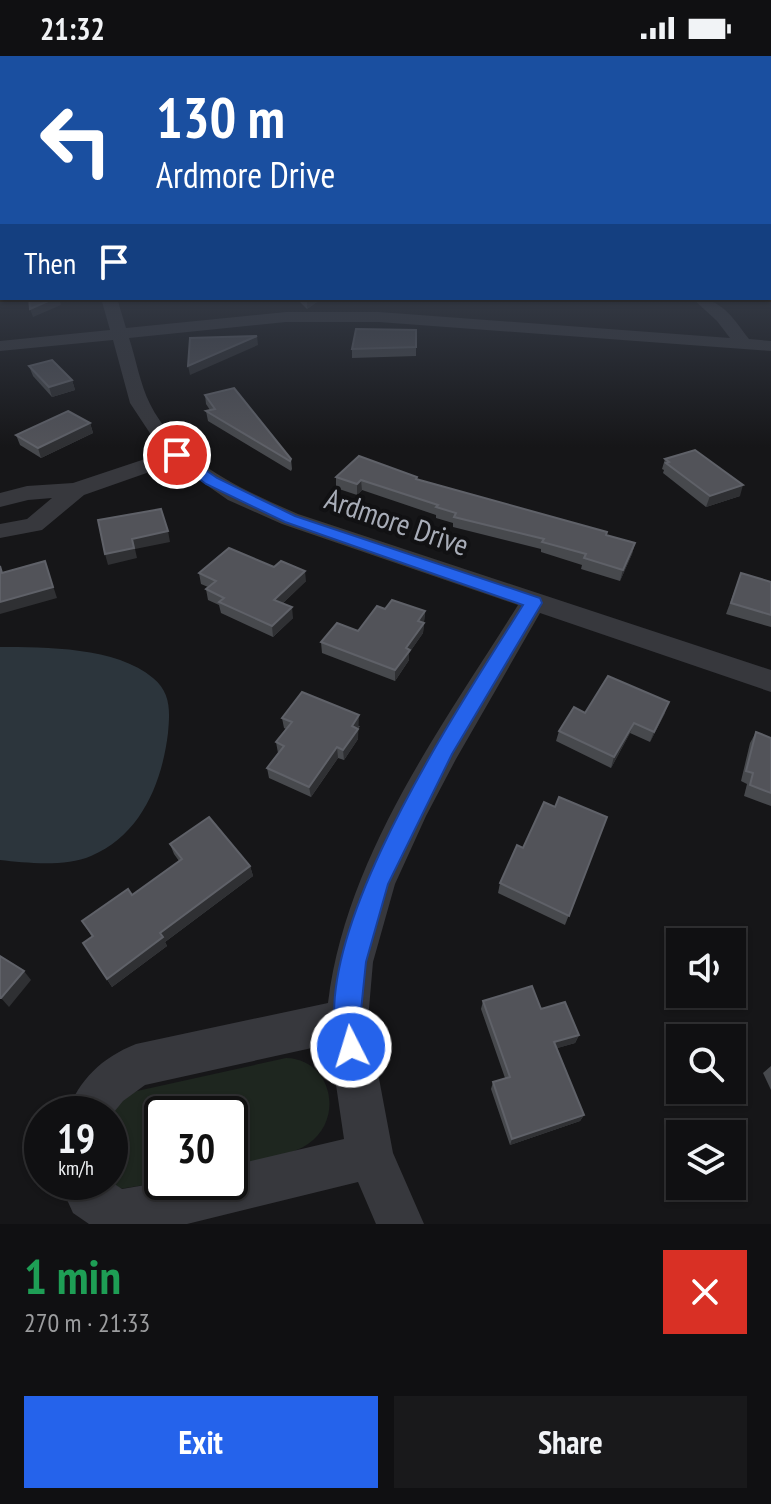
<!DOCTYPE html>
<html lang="en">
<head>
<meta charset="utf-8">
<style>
  :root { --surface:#101012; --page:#19191b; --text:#f1f3f6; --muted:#9c9d9f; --line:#303032; --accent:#2563eb }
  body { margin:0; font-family:"PT Sans Narrow",sans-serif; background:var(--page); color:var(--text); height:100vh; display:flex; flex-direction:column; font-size:30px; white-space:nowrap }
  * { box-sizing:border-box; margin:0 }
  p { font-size:26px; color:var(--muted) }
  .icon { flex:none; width:44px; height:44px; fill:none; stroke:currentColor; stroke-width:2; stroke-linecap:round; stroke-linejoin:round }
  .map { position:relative; height:1168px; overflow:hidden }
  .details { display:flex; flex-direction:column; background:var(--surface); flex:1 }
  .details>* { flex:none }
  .banner { position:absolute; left:0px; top:0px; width:772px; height:244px; box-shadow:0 2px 6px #0004,0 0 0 2px var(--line); background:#1a4fa0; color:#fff; overflow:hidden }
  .controls { position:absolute; left:666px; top:872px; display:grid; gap:16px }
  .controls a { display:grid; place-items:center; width:80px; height:80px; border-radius:0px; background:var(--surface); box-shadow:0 2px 6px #0004,0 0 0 2px var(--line); font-size:40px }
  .speed { position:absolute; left:24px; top:1040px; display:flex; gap:16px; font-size:40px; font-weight:700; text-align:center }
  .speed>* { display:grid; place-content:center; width:104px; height:104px; border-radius:50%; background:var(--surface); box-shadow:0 2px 6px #0004,0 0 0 2px var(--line); line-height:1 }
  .speed small { font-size:20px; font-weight:400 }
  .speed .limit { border:4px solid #111; border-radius:12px; background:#fff; color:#111 }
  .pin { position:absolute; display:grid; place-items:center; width:68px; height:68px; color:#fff; margin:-34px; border:4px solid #fff; border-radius:50%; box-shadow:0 2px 8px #0007 }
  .me { position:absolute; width:88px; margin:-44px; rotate:355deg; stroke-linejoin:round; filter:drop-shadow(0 0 6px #0008) }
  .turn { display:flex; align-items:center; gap:28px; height:168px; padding:0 24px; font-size:36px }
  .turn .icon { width:104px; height:104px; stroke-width:2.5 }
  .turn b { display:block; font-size:56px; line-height:68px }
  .then { display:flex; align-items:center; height:76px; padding:0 24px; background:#0003; gap:16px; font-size:30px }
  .round { display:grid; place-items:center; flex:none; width:84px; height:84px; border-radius:0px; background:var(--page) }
  .head { display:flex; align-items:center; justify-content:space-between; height:136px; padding:0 24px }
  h1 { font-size:48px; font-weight:800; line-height:60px; color:#1e9e55 }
  .cta { display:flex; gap:16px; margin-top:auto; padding:16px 24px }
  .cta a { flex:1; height:92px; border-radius:0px; background:var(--accent); color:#fff; font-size:32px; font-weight:800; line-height:92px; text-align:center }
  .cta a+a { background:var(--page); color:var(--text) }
  .status { display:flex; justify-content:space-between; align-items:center; height:56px; padding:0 40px; background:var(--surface); direction:ltr }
  .status svg { height:22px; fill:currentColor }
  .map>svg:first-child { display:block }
</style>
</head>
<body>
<div class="status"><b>21:32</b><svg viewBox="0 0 49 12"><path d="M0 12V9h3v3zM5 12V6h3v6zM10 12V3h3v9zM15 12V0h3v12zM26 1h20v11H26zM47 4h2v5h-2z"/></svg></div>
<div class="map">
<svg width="771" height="1168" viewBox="0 0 771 1168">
  <rect width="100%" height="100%" fill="#161618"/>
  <!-- green -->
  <path fill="#1e261f" d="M286,1002c46,1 59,61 22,86 -21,14 -54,16 -78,22v-52h-68l2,68 -45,7 -9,-7v-68h-4l12,-14 19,-9z"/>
  <!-- water -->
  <path fill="#2c353c" d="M0,591c45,0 117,0 153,31 18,15 17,33 15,55 -6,50 -27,102 -77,123 -26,11 -64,7 -91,4z"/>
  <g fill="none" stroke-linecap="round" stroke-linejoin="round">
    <!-- minor -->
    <path fill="#37383d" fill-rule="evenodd" d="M101,242h16l9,30 160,-16h93l351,26 -13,-17 -25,-23c30,0 40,19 57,41l22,2v10l-392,-29h-93l-157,16c7,21 11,46 21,66 30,59 91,85 148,110l473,156v22l-231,-79 -84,146 -30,57 -31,68 -22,78 -5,58 25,133 31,71h-48l-18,-42 -171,42h-98l-16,-11 -14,-31 51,-1 12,8 41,-7h67v-16l114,-27 -14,-95 -185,41 -22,16 -13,16v-3h-44c14,-35 35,-56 70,-70l192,-41c18,-147 113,-275 190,-398l-236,-81 -54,-24 -53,-37 -91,32 -42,35 -42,8v-14l27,-5 25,-21 -24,2 -28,7v-14l27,-7 46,-3 90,-30 -33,-50 -17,-63 -113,11v-10l110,-11z"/>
  </g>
  <!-- wall -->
  <g fill="#47494d">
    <path d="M296,242h25v1l-14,10z"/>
    <path d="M420,242h41v2l-39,2z"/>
    <path d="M416,274v26l-64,2v-9z"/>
    <path d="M29,310l43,14 3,10 -23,7 -19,-21z"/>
    <path d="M205,339l86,64 1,10 -1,2 -83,-50 -2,-10 4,-1 -4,-6z"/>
    <path d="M90,367l3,10 -52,25 -21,-13 -4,-10z"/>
    <path d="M665,403l75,37 -34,11 -43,-34 1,-3 -2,-1z"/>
    <path d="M336,421l81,3 218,63 -3,11 -12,27 -39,-12 1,-4 -41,-13v-3l-88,-22v-4l-17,-5v-3l-74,-25 -5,5 -21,-7z"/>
    <path d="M199,517l107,8 -23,22 10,15 -20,19 -52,-24 -2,-8 -11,-5 -2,-11 2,-2 -7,-3z"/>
    <path d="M741,517l30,9v45l-45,-13z"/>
    <path d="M425,555l-2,22 -14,20v7l-14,21 -73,-28 -1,-11z"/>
    <path d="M585,657h80l-15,29 -20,-9 -19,35 -55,-27 3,-10z"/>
    <path d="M282,662l78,8 -2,3v10l-14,21 -6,-2 -27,39 -42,-19 -2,-10 11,-15 -2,-11 10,-13 -2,-1z"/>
    <path d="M756,676l15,6v68l-27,-10 3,-12 -6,-3 9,-38z"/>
    <path d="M555,751l52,10 -42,108 -67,-32 2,-10 23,-35z"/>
    <path d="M170,788l80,22 3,10 -88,66 2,4 -55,41 -29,-44 9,-6 -10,-16 50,-26 47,-34 -5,-7z"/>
    <path d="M483,945l58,8 38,26 -4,8 -18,5 27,67 -4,6 -70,24 -19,-56 2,-7 12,-4 -24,-69z"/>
    <path d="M771,1010v24l-8,-17z"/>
  </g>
  <!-- shaded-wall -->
  <g fill="#2f3033">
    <path d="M55,242h4l2,7 -28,12 -3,-8z"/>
    <path d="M310,242h11v1l-14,10v-9z"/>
    <path d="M257,280l1,9 -68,30 -2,-9z"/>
    <path d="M72,324l3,10 -23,7 -3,-10z"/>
    <path d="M90,367l3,10 -52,25 -3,-10z"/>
    <path d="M361,424l1,10 -5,5v-11z"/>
    <path d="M743,429l-3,11 -34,11 4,-11z"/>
    <path d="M168,475l2,11 -35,7 2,9 -29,7 -3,-11 27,-15z"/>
    <path d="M635,487l-3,11 -12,27 3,-11z"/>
    <path d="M45,505l12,37 -57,16v-12z"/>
    <path d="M305,515l1,10 -30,29 -2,-10z"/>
    <path d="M292,551l1,11 -20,19 -1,-11z"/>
    <path d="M425,555l-2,22 -14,20v7l-14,21v-11l23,-49z"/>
    <path d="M669,646l-4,11 -15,29 4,-10z"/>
    <path d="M359,659l-1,24 -14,21 -1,-10 9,-24z"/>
    <path d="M634,667l-4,10 -19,35 3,-11z"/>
    <path d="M337,691l1,11 -27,39 -2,-10z"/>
    <path d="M250,810l3,10 -88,66 2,4 -55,41 -5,-8 53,-46z"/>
    <path d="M24,915l7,9 -22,27 -8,-9z"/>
    <path d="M579,979l-4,8 -24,7 3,-8z"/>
    <path d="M584,1059l-4,6 -70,24 2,-6z"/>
  </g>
  <!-- building -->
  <g fill="#525359" stroke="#5f6168" stroke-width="2">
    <path d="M29,242h26l-25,11z"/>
    <path d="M356,273l60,1v17l-64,2z"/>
    <path d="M257,280l-69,30 2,-28z"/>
    <path d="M52,304l20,20 -23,7 -20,-21z"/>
    <path d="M234,332l57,71 -1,2 -84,-50 9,-2 -10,-14z"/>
    <path d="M68,355l22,12 -52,25 -22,-13z"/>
    <path d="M695,394l48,35 -33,11 -44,-33 3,-1 -4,-3z"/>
    <path d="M359,400l58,21 -1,2 191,53 -1,3 29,8 -12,27 -39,-12 2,-4 -44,-12 2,-3 -90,-22 2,-4 -20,-6 2,-2 -77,-25 -4,4 -21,-7z"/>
    <path d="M161,453l7,22 -36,8 2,9 -29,6 -7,-34z"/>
    <path d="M229,492l45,19 7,-6 24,10 -31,29 18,7 -20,19 -53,-24 5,-4 -18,-9 10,-8 -17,-8z"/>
    <path d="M45,505l8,26 -53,15v-36l2,7z"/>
    <path d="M741,517l30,9v33l-40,-12z"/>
    <path d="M392,544l33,11 -7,10 6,2 -18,25 4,2 -15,20 -74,-28 16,-19 21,8 19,-25 8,3z"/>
    <path d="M608,620l61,26 -15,30 -20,-9 -20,34 -55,-26 15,-24 11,6z"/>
    <path d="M302,636l57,23 -7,11 6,3 -15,21 -6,-3 -28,40 -42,-19 17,-22 -8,-4 16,-20 -10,-4z"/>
    <path d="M756,676l15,6v55l-21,-8 3,-12 -7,-2z"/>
    <path d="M559,741l48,20 -38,99 -69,-33 17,-38 6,3 21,-46 11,5z"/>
    <path d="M209,761l41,49 -90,67 3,4 -56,42 -24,-36 10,-7 -11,-15 46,-32 4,6 50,-36 -12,-15z"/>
    <path d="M0,900l24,15 -23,27h-1z"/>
    <path d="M532,930l9,23 24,-7 14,33 -25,7 30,73 -72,24 -19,-57 17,-5 -27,-76z"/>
  </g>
  <!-- sky -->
  <linearGradient id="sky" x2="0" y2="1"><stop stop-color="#0c0c0d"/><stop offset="0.58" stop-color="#363c48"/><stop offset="1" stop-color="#363c48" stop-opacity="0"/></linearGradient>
  <rect width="771" height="391" fill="url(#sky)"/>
  <!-- route -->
  <path fill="#2563eb" stroke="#184099" stroke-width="2" d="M177,394l40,28 78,38 245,82 2,5 -90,151 -64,130 -22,78 -6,58 5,27 -4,10 -10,4 -9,-4c-46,-110 122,-357 181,-452l-238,-83 -79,-38 -34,-26v-6z"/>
  <g text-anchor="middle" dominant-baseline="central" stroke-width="8" stroke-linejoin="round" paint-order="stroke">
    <!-- street labels -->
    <g font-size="30" fill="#a8adb8" stroke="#111113">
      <text transform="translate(397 465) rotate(19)">Ardmore Drive</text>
    </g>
  </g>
</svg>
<div class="controls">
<a><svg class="icon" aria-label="sound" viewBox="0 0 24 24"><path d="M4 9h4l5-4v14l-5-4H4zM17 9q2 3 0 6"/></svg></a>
<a><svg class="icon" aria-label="search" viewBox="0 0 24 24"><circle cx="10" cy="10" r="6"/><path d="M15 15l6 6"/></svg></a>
<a><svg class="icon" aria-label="layers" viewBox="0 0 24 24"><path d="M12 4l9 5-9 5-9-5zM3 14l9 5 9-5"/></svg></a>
</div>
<div class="speed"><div>19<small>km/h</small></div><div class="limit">30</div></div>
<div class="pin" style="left:177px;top:399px;background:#d93025"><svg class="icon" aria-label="arrive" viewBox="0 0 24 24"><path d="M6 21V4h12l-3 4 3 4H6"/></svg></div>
<svg class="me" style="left:351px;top:991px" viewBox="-20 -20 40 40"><circle r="17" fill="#2563eb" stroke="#fff" stroke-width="3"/><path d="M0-11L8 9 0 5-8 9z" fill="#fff"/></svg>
<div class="banner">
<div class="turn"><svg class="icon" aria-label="left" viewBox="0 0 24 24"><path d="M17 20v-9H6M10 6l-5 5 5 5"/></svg><div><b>130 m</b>Ardmore Drive</div></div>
<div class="then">Then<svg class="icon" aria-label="arrive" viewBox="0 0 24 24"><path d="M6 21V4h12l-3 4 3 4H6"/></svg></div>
</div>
</div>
<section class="details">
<div class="head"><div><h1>1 min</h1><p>270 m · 21:33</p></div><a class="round" style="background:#d93025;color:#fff"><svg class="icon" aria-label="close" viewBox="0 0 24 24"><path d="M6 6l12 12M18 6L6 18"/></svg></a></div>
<div class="cta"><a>Exit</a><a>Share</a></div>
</section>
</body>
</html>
